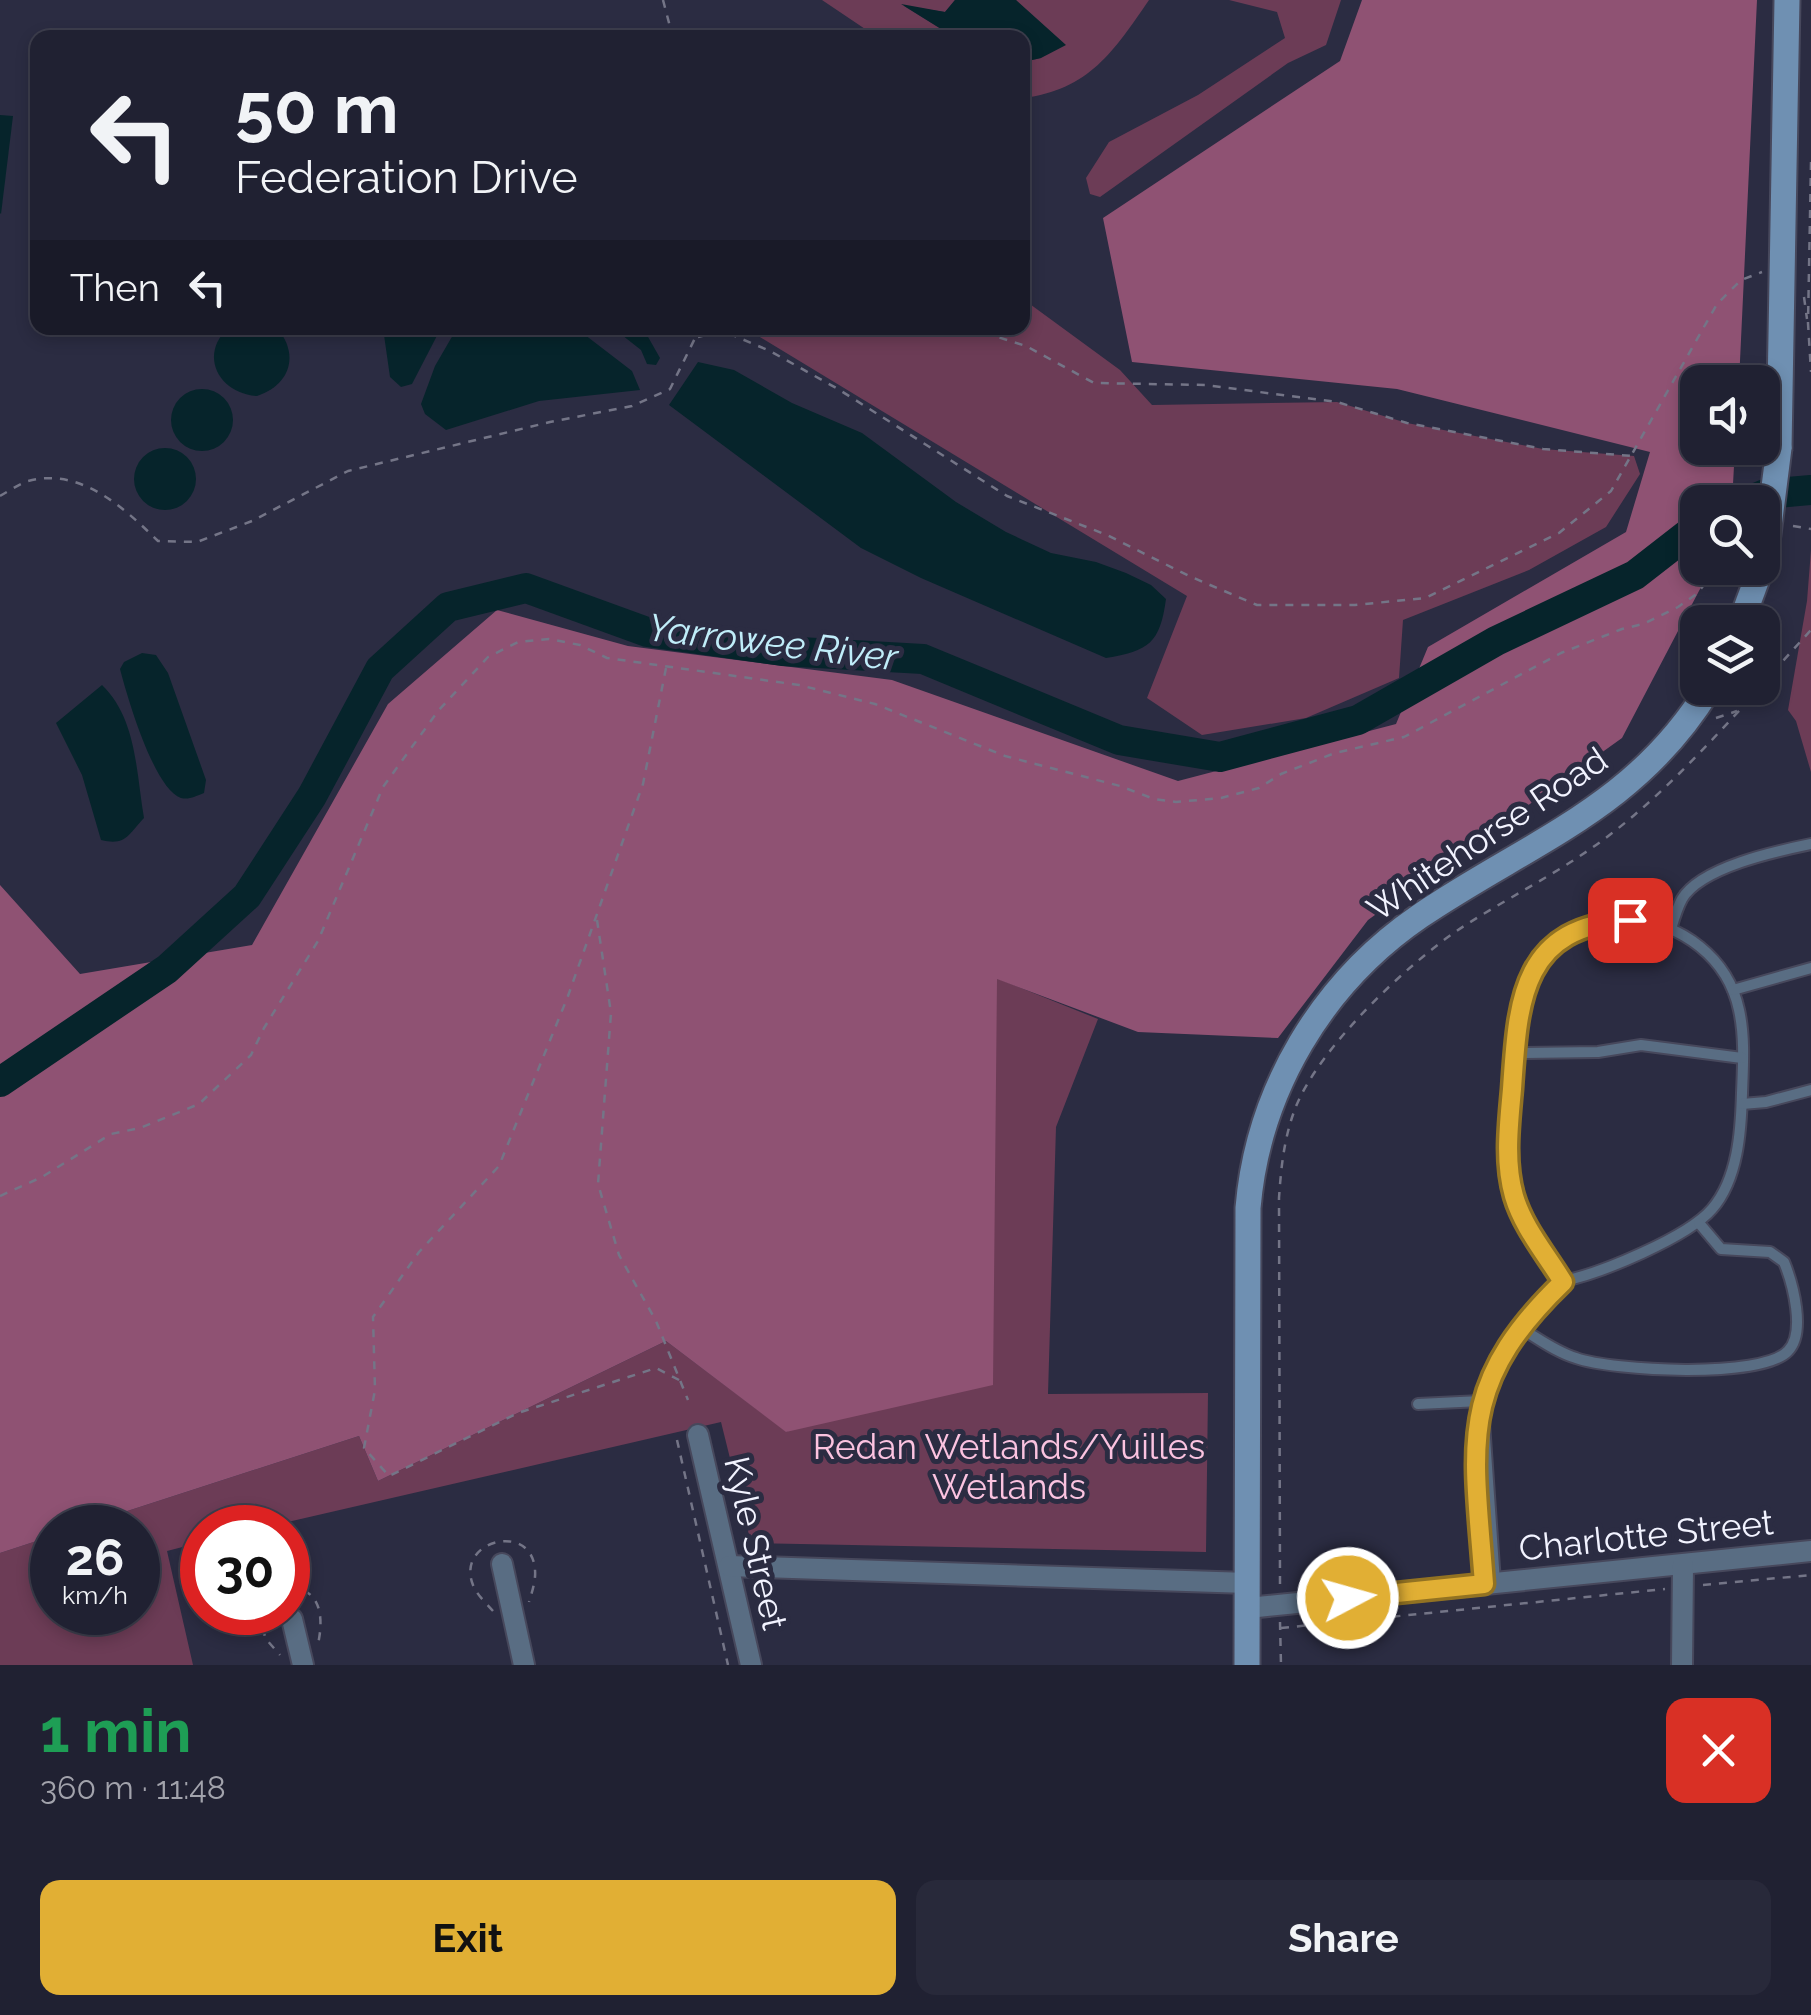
<!DOCTYPE html>
<html lang="en">
<head>
<meta charset="utf-8">
<style>
  :root { --surface:#202132; --page:#28293a; --text:#f1f3f6; --muted:#a2a3ac; --line:#3d3e4d; --accent:#e1af34 }
  body { margin:0; font-family:Raleway,sans-serif; background:var(--page); color:var(--text); height:100vh; display:flex; flex-direction:column; font-size:38px; white-space:nowrap }
  * { box-sizing:border-box; margin:0 }
  p { font-size:32px; color:var(--muted) }
  .icon { flex:none; width:55px; height:55px; fill:none; stroke:currentColor; stroke-width:2; stroke-linecap:round; stroke-linejoin:round }
  .map { position:relative; height:1665px; overflow:hidden }
  .panel { display:flex; flex-direction:column; background:var(--surface); flex:1 }
  .panel>* { flex:none }
  .guide { position:absolute; left:30px; top:30px; width:1000px; height:305px; border-radius:20px; box-shadow:0 5px 15px #0003,0 0 0 2px var(--line); background:#202132; color:var(--text); overflow:hidden }
  .tools { position:absolute; left:1680px; top:365px; display:grid; gap:20px }
  .tools a { display:grid; place-items:center; width:100px; height:100px; border-radius:20px; background:var(--surface); box-shadow:0 5px 15px #0003,0 0 0 2px var(--line); font-size:50px }
  .speed { position:absolute; left:30px; top:1505px; display:flex; gap:20px; font-size:50px; font-weight:700; text-align:center }
  .speed>* { display:grid; place-content:center; width:130px; height:130px; border-radius:50%; background:var(--surface); box-shadow:0 5px 15px #0003,0 0 0 2px var(--line); line-height:1 }
  .speed small { font-size:25px; font-weight:400 }
  .speed .limit { border:15px solid #d22; background:#fff; color:#111 }
  .pin { position:absolute; display:grid; place-items:center; width:85px; height:85px; color:#fff; margin:-42px; border-radius:20px; box-shadow:0 5px 15px #0006 }
  .me { position:absolute; width:110px; margin:-55px; rotate:84deg; stroke-linejoin:round; filter:drop-shadow(0 0 8px #0008) }
  .turn { display:flex; align-items:center; gap:35px; height:210px; padding:0 40px; font-size:45px }
  .turn .icon { width:130px; height:130px; stroke-width:2.5 }
  .turn b { display:block; font-size:70px; line-height:85px }
  .then { display:flex; align-items:center; height:95px; padding:0 40px; background:#0003; gap:20px; font-size:38px }
  .round { display:grid; place-items:center; flex:none; width:105px; height:105px; border-radius:20px; background:var(--page) }
  .overview { display:flex; align-items:center; justify-content:space-between; height:170px; padding:0 40px }
  h1 { font-size:60px; font-weight:700; line-height:75px; color:#1e9e55 }
  .button { display:flex; gap:20px; margin-top:auto; padding:20px 40px }
  .button a { flex:1; height:115px; border-radius:20px; background:var(--accent); color:#111; font-size:40px; font-weight:700; line-height:115px; text-align:center }
  .button a+a { background:var(--page); color:var(--text) }
  .map>svg:first-child { display:block }
</style>
</head>
<body>
<div class="map">
<svg width="1811" height="1665" viewBox="0 0 1811 1665">
  <rect width="100%" height="100%" fill="#2b2c42"/>
  <!-- green -->
  <g fill="#6c3c56">
    <path d="M822,0h133l-10,12 -41,-6 50,31h-77z"/>
    <path d="M1016,0h133c-35,51 -60,90 -126,98v-36l18,-4z"/>
    <path d="M1229,0h112l-15,45 -38,18 -188,134 -10,-3 -4,-16 23,-36 89,-47 87,-57 -8,-26z"/>
    <path d="M1023,299l97,71 32,35 185,-3 70,21 136,26 91,7 6,18 -34,53 -77,43 -126,50 -4,58 -93,40 -104,17 -55,-37 40,-102 -442,-268h277z"/>
    <path d="M1811,550v222l-15,-51 -8,-11 19,-109z"/>
    <path d="M996,978l102,41 -42,108 -8,267 160,-1 -2,159 -455,-9 -30,-121 -455,105 -64,1v14l-35,9 26,114h-193v-112l52,-17v76h86v-84l-60,-1 281,-91 19,45 288,-140 121,91z"/>
  </g>
  <!-- forest -->
  <path fill="#8f5273" d="M1362,0h395l-18,382h-41v66h37l-3,54h-34v66h13l-89,170 -254,182 -90,118 -140,-6 -141,-53 -4,406 -207,47 -120,-91 -288,140 -19,-45 -281,91 -26,1v8l-52,17v-668l80,89 172,-29 136,-241 109,-94 131,36 264,34 286,101 218,-57 32,-77 198,-115 24,-80 -253,-63 -265,-27 -29,-144 237,-157z"/>
  <!-- water -->
  <g fill="#06242b">
    <path d="M955,0h61l50,45 -25,13 -18,4 -1,-24 -68,-1 -53,-33 44,8z"/>
    <path d="M0,115l13,1 -12,98 -1,-1z"/>
    <path d="M228,328h49c23,27 13,57 -20,68 -37,-2 -59,-40 -29,-68z"/>
    <path d="M383,328h58l-29,56 -11,3 -11,-10z"/>
    <path d="M457,328h119l56,43 8,19 -101,11 -93,29 -21,-16 -4,-10 14,-38z"/>
    <path d="M613,328h30l17,30 -4,7 -9,-1 -6,-14z"/>
    <path d="M698,362l36,8 58,33 70,30 94,69 50,30 45,21 45,9 30,11 25,12 15,14c-6,44 -17,52 -60,59l-185,-80 -60,-30 -192,-143z"/>
    <circle cx="202" cy="420" r="31"/>
    <circle cx="165" cy="479" r="31"/>
    <path d="M142,653l14,2 12,18 38,107 -2,13c-8,3 -15,7 -23,5 -27,-9 -54,-102 -61,-129l4,-7z"/>
    <path d="M102,685c35,34 34,87 42,133 -16,17 -18,28 -43,22l-19,-65 -26,-52z"/>
  </g>
  <g fill="none" stroke-linecap="round" stroke-linejoin="round">
    <!-- river -->
    <g stroke="#06242b" stroke-width="30">
      <path d="M1746,502l19,-8 46,-4"/>
      <path d="M0,1082l167,-113 80,-73 65,-100 68,-127 68,-62 78,-19 121,44 135,19 141,8 196,81 101,17 138,-37 138,-79 139,-66 63,-49"/>
    </g>
    <defs>
      <g id="lane">
        <path d="M1630,920c52,3 98,38 109,90 6,27 4,56 3,83 -1,38 -4,86 -30,116 -24,28 -112,65 -149,72 -18,-27 -40,-54 -49,-86 -11,-34 -5,-71 -2,-106 6,-89 8,-164 118,-169z"/>
        <path d="M1671,929c3,-10 6,-21 11,-30 19,-32 95,-48 129,-55"/>
        <path d="M1733,990l78,-22"/>
        <path d="M1515,1053l83,-1 43,-7 101,13"/>
        <path d="M1742,1104l24,-2 45,-12"/>
        <path d="M1522,1329c17,10 34,23 54,29 36,13 186,21 212,-7 18,-18 5,-67 -4,-89l-14,-10 -49,-3 -22,-26"/>
        <path d="M1418,1404l63,-3"/>
        <path d="M1483,1409l12,173"/>
        <path d="M1484,1583c-10,-136 -29,-198 79,-302"/>
      </g>
      <g id="street">
        <path d="M698,1435l53,230"/>
        <path d="M502,1564l22,101"/>
        <path d="M729,1566l519,17"/>
        <path d="M1248,1608l563,-57"/>
        <path d="M292,1619l11,46"/>
        <path d="M1682,1665l1,-100"/>
      </g>
      <g id="secondary">
        <path d="M1779,448l8,-448"/>
        <path d="M1741,622l20,-54"/>
        <path d="M1247,1665l1,-457c10,-118 74,-225 172,-292 109,-74 216,-108 289,-228"/>
      </g>
    </defs>
    <!-- lane casing -->
    <use href="#lane" stroke="#47485c" stroke-width="14"/>
    <!-- street casing -->
    <use href="#street" stroke="#47485c" stroke-width="24"/>
    <!-- secondary casing -->
    <use href="#secondary" stroke="#47485c" stroke-width="29"/>
    <!-- path -->
    <g stroke="#747587" stroke-width="2.5" stroke-dasharray="8 8" stroke-linecap="butt">
      <path d="M663,0l10,38"/>
      <path d="M1811,162l-3,161 3,49"/>
      <path d="M1804,297l3,22"/>
      <path d="M969,328l57,18 68,37 111,2 132,17 70,21 136,26 89,7"/>
      <path d="M698,337l25,-6 47,20 68,38 169,107 100,39 82,41 68,29h98l70,-7 134,-65 52,-42 106,-187 24,-24 21,-8"/>
      <path d="M0,496c9,-5 19,-12 28,-15 53,-14 96,27 130,60l39,1 55,-21 96,-50 202,-49 82,-16 38,-17 30,-61"/>
      <path d="M1793,526l18,3"/>
      <path d="M666,668l-23,116 -75,212 -69,170 -80,86 -46,65 2,73 -11,58 25,28 129,-63 138,-45 25,13"/>
      <path d="M1762,684l49,-54"/>
      <path d="M1716,718l21,-7"/>
      <path d="M597,920l14,93 -13,171 21,71 37,66 32,79"/>
      <path d="M0,1196l42,-19 69,-43 29,-6 59,-24 52,-49 13,-27 54,-87 65,-154 55,-76 50,-54 30,-15 31,-3 31,6 27,13 192,27 76,19 130,52 115,30 34,13 22,3 45,-4 38,-10 22,-14 54,-21 69,-16 157,-84 61,-24 21,-5 35,-17 20,-14 18,-25"/>
      <path d="M677,1440l51,225"/>
      <path d="M1280,1584l-1,-386c2,-30 5,-60 16,-89 23,-61 115,-148 169,-183 47,-30 98,-55 143,-89 57,-43 105,-97 153,-149"/>
      <path d="M1703,1585l108,-10"/>
      <path d="M288,1588c33,-1 36,29 30,56"/>
      <path d="M493,1611c-7,-8 -16,-16 -20,-26 -18,-45 59,-64 62,-15 1,10 -3,22 -6,32"/>
      <path d="M261,1612l4,26 15,17"/>
      <path d="M1280,1622l1,43"/>
      <path d="M1281,1628l384,-39"/>
    </g>
    <!-- lane -->
    <use href="#lane" stroke="#596d83" stroke-width="10"/>
    <!-- street -->
    <use href="#street" stroke="#596d83" stroke-width="20"/>
    <!-- secondary -->
    <use href="#secondary" stroke="#6f90b2" stroke-width="25"/>
    <defs>
      <path id="secondary-bridge" d="M1767,542l12,-94"/>
    </defs>
    <!-- secondary-bridge casing -->
    <use href="#secondary-bridge" stroke="#47485c" stroke-width="29" stroke-linecap="butt"/>
    <!-- secondary-bridge -->
    <use href="#secondary-bridge" stroke="#6f90b2" stroke-width="25"/>
  </g>
  <g fill="none" stroke-linecap="round" stroke-linejoin="round">
    <defs>
      <path id="route" d="M1348,1598l136,-14c-10,-138 -29,-198 79,-302 -17,-28 -40,-55 -49,-86 -10,-35 -5,-72 -2,-107 6,-89 9,-163 118,-169"/>
    </defs>
    <!-- route casing -->
    <use href="#route" stroke="#927222" stroke-width="25"/>
    <!-- route -->
    <use href="#route" stroke="#e1af34" stroke-width="18"/>
  </g>
  <g text-anchor="middle" dominant-baseline="central" stroke-width="10" stroke-linejoin="round" paint-order="stroke">
    <!-- street labels -->
    <g font-size="35" fill="#f2f3ff" stroke="#2b2c42">
      <text transform="translate(1487 834) rotate(-34)">Whitehorse Road</text>
      <text transform="translate(1646 1535) rotate(-6)">Charlotte Street</text>
      <text transform="translate(756 1543) rotate(77)">Kyle Street</text>
    </g>
    <!-- park labels -->
    <g font-size="35" fill="#fbc3e0" stroke="#2b2c42">
      <text x="1009" y="1446">Redan Wetlands/Yuilles<tspan x="1009" dy="40">Wetlands</tspan></text>
    </g>
    <!-- water labels -->
    <g font-size="38" font-style="italic" fill="#c0edf9" stroke="#2b2c42">
      <text transform="translate(773 642) rotate(7)">Yarrowee River</text>
    </g>
  </g>
</svg>
<div class="tools">
<a><svg class="icon" aria-label="sound" viewBox="0 0 24 24"><path d="M4 9h4l5-4v14l-5-4H4zM17 9q2 3 0 6"/></svg></a>
<a><svg class="icon" aria-label="search" viewBox="0 0 24 24"><circle cx="10" cy="10" r="6"/><path d="M15 15l6 6"/></svg></a>
<a><svg class="icon" aria-label="layers" viewBox="0 0 24 24"><path d="M12 4l9 5-9 5-9-5zM3 14l9 5 9-5"/></svg></a>
</div>
<div class="speed"><div>26<small>km/h</small></div><div class="limit">30</div></div>
<div class="pin" style="left:1630px;top:920px;background:#d93025"><svg class="icon" aria-label="arrive" viewBox="0 0 24 24"><path d="M6 21V4h12l-3 4 3 4H6"/></svg></div>
<svg class="me" style="left:1348px;top:1598px" viewBox="-20 -20 40 40"><circle r="17" fill="#e1af34" stroke="#fff" stroke-width="3"/><path d="M0-11L8 9 0 5-8 9z" fill="#fff"/></svg>
<div class="guide">
<div class="turn"><svg class="icon" aria-label="left" viewBox="0 0 24 24"><path d="M17 20v-9H6M10 6l-5 5 5 5"/></svg><div><b>50 m</b>Federation Drive</div></div>
<div class="then">Then<svg class="icon" aria-label="left" viewBox="0 0 24 24"><path d="M17 20v-9H6M10 6l-5 5 5 5"/></svg></div>
</div>
</div>
<section class="panel">
<div class="overview"><div><h1>1 min</h1><p>360 m · 11:48</p></div><a class="round" style="background:#d93025;color:#fff"><svg class="icon" aria-label="close" viewBox="0 0 24 24"><path d="M6 6l12 12M18 6L6 18"/></svg></a></div>
<div class="button"><a>Exit</a><a>Share</a></div>
</section>
</body>
</html>
